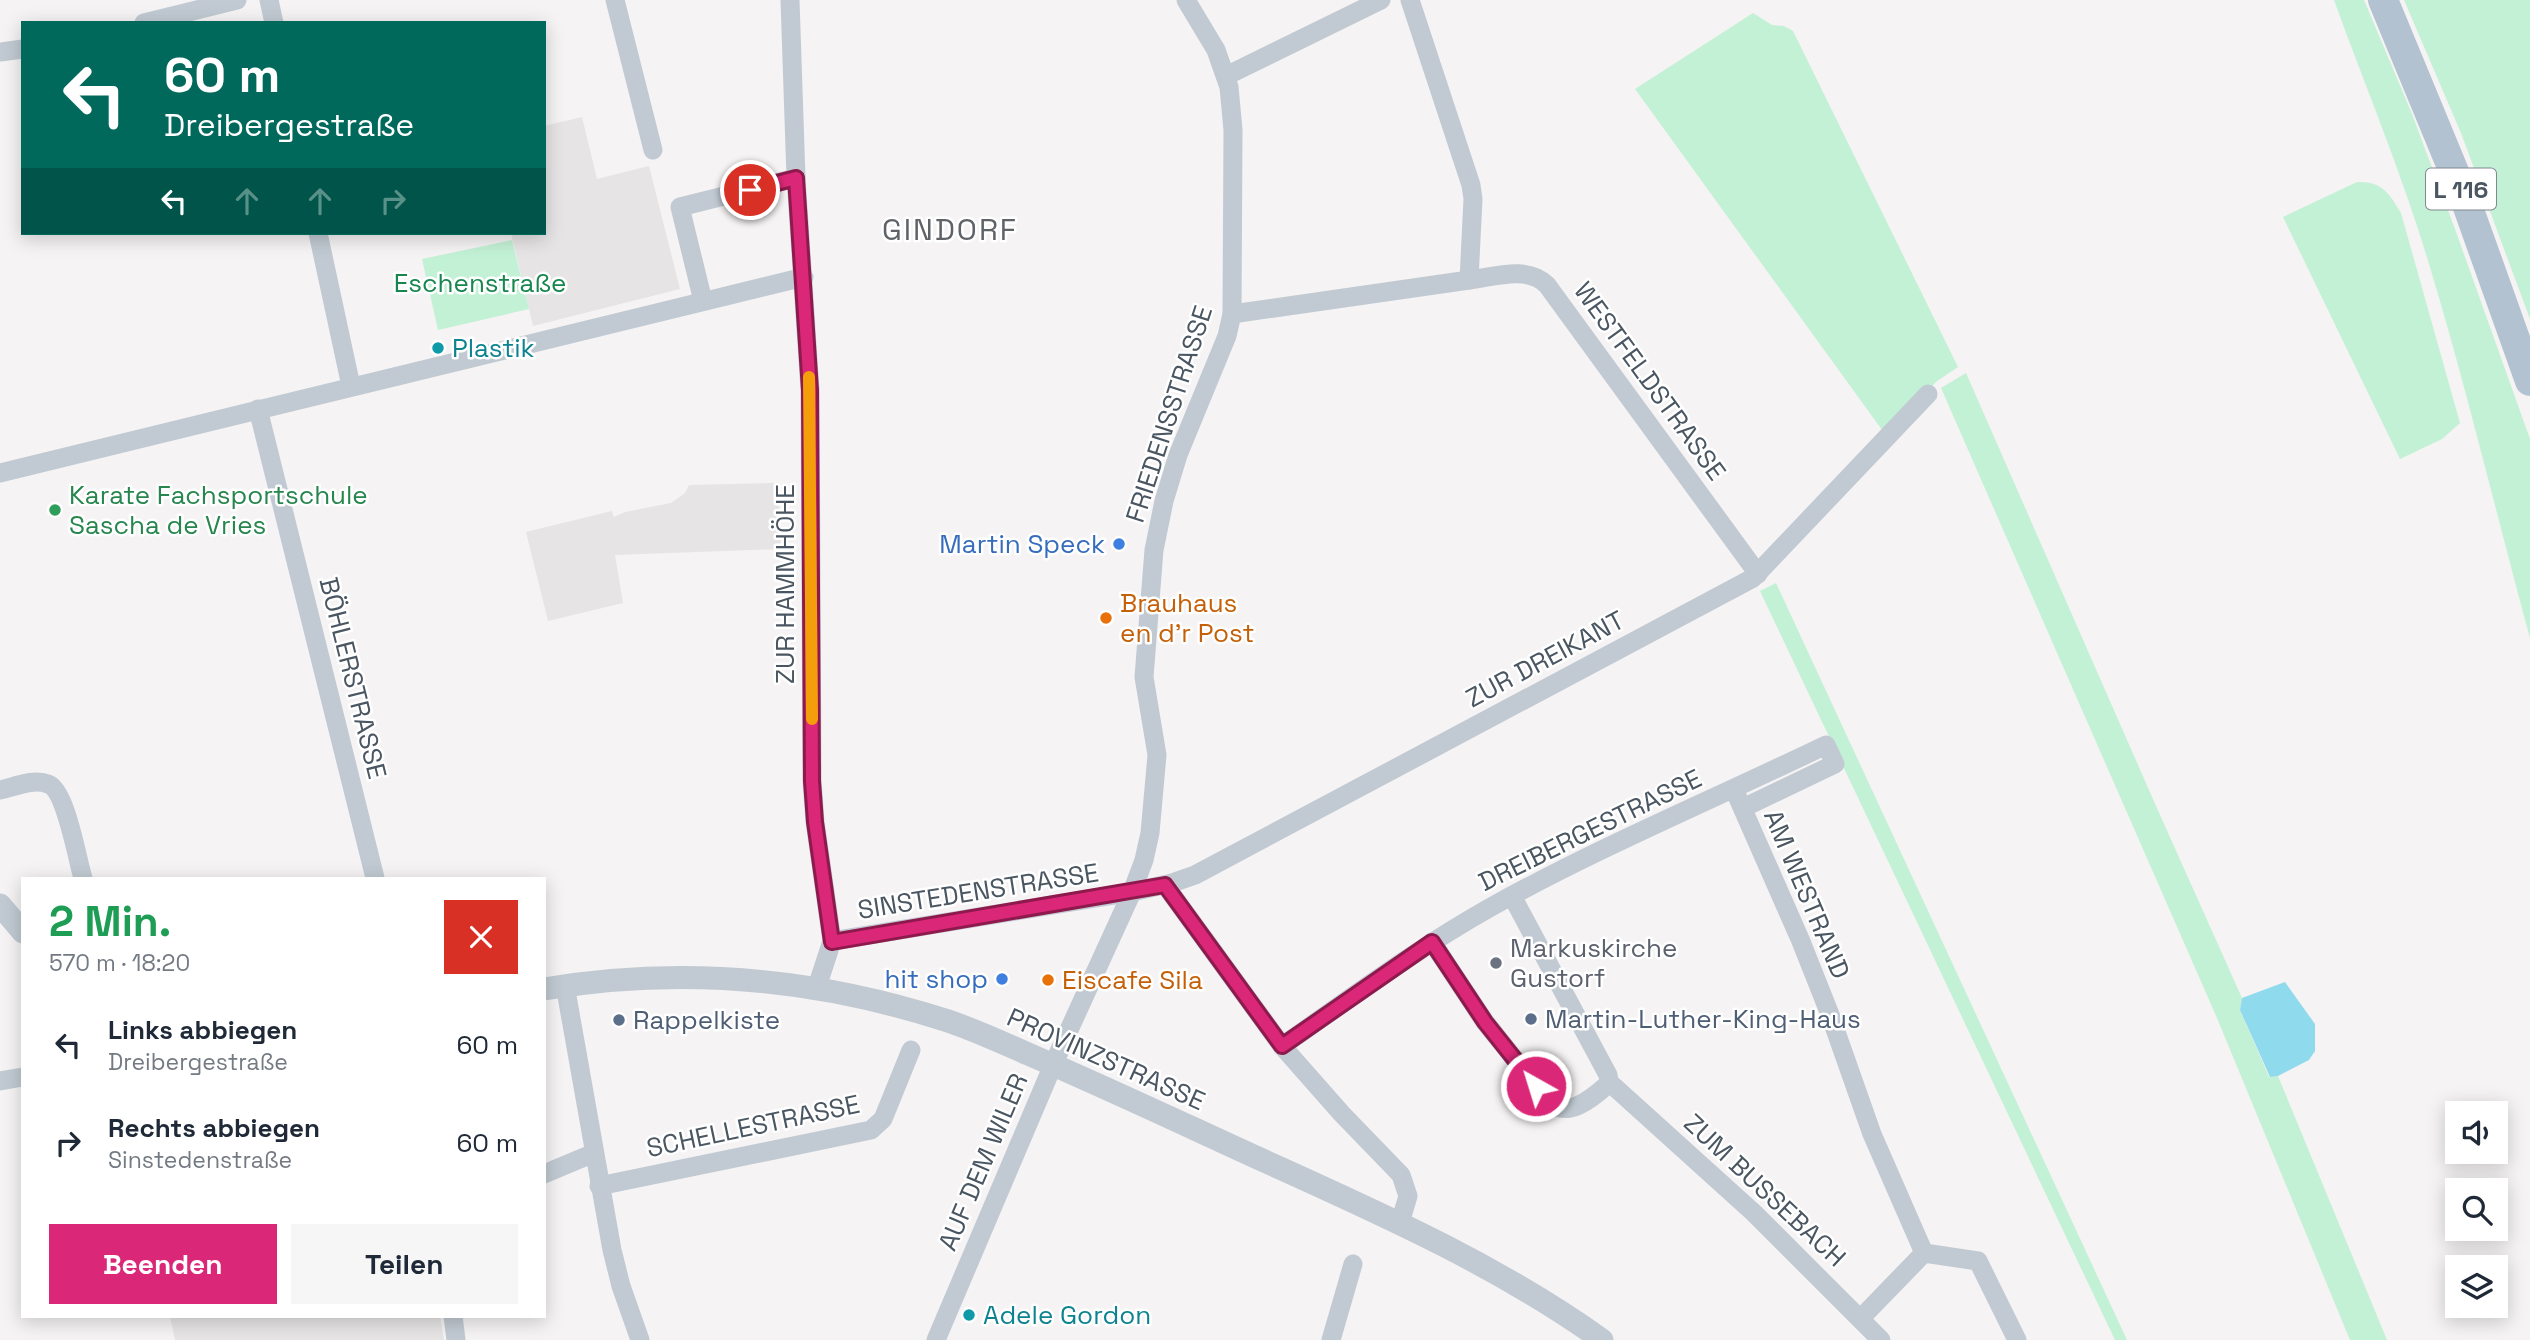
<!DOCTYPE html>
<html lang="de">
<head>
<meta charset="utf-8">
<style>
  :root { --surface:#fff; --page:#f6f6f7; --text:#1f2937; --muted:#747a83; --accent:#db2777 }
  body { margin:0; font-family:"Space Grotesk",sans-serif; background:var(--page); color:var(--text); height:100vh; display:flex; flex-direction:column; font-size:26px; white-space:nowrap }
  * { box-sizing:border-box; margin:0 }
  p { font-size:23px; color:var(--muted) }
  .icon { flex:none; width:38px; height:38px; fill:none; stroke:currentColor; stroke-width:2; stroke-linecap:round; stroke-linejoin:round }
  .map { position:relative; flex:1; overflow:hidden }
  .drawer { position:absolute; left:21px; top:877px; width:525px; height:441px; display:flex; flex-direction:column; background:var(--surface); border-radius:0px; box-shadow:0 4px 18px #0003 }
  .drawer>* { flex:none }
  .banner { position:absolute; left:21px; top:21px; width:525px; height:214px; border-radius:0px; box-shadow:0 4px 18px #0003; background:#00695c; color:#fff; overflow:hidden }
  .controls { position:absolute; left:2445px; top:1101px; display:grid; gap:14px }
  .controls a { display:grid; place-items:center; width:63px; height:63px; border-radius:0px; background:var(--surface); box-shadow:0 4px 18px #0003; font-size:35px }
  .pin { position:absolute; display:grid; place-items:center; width:60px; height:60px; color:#fff; margin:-30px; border:4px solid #fff; border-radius:50%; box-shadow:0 2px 7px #0007 }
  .me { position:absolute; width:77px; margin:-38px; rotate:321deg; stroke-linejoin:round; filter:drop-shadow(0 0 5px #0008) }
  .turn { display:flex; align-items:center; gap:24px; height:147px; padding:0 28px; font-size:32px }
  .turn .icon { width:91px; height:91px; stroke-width:2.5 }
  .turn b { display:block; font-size:49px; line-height:60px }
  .lanes { display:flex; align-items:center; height:66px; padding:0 28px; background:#0003; justify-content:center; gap:35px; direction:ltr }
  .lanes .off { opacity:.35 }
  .round { display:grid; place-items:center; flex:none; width:74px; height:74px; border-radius:0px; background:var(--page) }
  .summary { display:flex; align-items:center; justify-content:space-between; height:119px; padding:0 28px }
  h1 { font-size:42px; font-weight:600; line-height:52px; color:#1e9e55 }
  .action { display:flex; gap:14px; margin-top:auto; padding:14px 28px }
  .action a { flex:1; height:80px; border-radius:0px; background:var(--accent); color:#fff; font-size:28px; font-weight:600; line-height:80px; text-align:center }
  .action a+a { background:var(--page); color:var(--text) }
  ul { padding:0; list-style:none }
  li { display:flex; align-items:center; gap:21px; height:98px; padding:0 28px }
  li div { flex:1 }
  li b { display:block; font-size:26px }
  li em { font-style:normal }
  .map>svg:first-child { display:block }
</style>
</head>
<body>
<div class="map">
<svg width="2530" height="1340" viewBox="0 0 2530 1340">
  <rect width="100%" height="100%" fill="#f5f3f3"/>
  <!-- education -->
  <g fill="#e6e4e5">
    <path d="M582,117l15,62 52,-13 31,123 -147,37 -22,-93h33v-107z"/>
    <path d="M778,483l3,66 -166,6 8,48 -75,18 -22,-89 86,-21 2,6 11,-5 46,-9 14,-10 4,-8z"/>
    <path d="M170,1316h270l4,24h-269z"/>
  </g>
  <!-- green -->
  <g fill="#c3f1d5">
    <path d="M2334,0h30l48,114 43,115 75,210v199c-33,-121 -62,-244 -98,-364 -27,-93 -65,-183 -98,-274z"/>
    <path d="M2404,0h126v319l-69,-186z"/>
    <path d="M1753,13l19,12 12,1 9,5 165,336 -21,14 -52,53 -250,-345z"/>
    <path d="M2357,182c25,-1 32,11 44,31l59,210 -18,16 -42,20 -117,-242z"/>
    <path d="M512,240l17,69 -91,21 -16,-71z"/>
    <path d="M1966,373l190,433 86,192 -2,12 29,67 9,-1 109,264h-37l-133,-322 -276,-630z"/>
    <path d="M1776,583l351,757h-12l-355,-749z"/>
  </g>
  <!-- water -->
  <path fill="#90daee" d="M2285,982l30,42v27l-6,9 -31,16 -8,1 -30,-67 2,-12z"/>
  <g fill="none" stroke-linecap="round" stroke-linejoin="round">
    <!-- minor -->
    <g stroke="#c1cad2" stroke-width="19">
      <path d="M269,0l5,23"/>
      <path d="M615,0l38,150"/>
      <path d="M790,0l6,178 14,212 2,391 3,41 17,119 -15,46"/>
      <path d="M144,23l93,-23"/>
      <path d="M0,52l23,-3"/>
      <path d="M1226,76l155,-76"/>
      <path d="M318,233l33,153"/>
      <path d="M1469,280c25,-3 58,-15 78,5l211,289"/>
      <path d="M703,301l-23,-94 116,-29"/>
      <path d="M1232,314l237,-34 4,-81 -2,-14 -61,-185"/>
      <path d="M258,409l117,469"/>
      <path d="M0,473l804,-196"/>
      <path d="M0,790c14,-3 34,-12 48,-6 18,6 29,75 35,94"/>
      <path d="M1737,796l63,143 29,73 43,122 52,119"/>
      <path d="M1165,885l117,161 60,68 59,61 7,21 -8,27"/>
      <path d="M832,941l300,-49 40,-9 23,-8 558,-297 175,-184"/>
      <path d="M1432,942l53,80 65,81c18,15 41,-4 56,-17l3,-4 -1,-7 -96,-179"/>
      <path d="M565,985l47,265 9,36 19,54"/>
      <path d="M1282,1046c69,-48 136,-98 209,-139 108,-60 223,-108 335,-162l9,19 -92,44"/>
      <path d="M0,1081l23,-4"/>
      <path d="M1609,1082l145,131 127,127"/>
      <path d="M544,1174l50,-21"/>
      <path d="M599,1186l272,-56 12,-11 28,-69"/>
      <path d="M1924,1253l54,8 39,79"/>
      <path d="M453,1316l3,24"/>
      <path d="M1861,1318l63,-65"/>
      <path d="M936,1340l117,-275 79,-173 12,-32 6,-27 7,-78 -13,-78 10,-127 10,-49 14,-46 49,-119 5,-22 1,-184 -4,-43 -13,-37 -30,-50"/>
      <path d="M1331,1340l22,-76"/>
    </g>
    <!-- tertiary -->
    <g stroke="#c1cad2" stroke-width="23">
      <path d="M0,905l23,27"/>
      <path d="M544,989c136,-23 270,-11 401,31 31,10 60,24 90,37 72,31 142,64 214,97 121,55 244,108 353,186"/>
    </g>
    <!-- primary -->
    <path stroke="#b3c2d1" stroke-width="30" d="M2383,0l81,196 66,185"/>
  </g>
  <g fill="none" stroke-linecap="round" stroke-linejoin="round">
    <defs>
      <path id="route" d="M750,190l46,-12 14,212 2,391 3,41 17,120 333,-57 117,161 150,-104 53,80 51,64"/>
    </defs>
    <!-- route casing -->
    <use href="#route" stroke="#8e194d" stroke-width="18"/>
    <!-- route -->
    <use href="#route" stroke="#db2777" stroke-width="12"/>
    <!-- slow -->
    <path stroke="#f59e0b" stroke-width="12" d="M809,377l3,342"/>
  </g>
  <!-- markers -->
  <g fill="#0f9aa8" stroke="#fff" stroke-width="2.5">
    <circle cx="438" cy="348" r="7"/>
    <circle cx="969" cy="1315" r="7"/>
  </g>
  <circle fill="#2e9e5b" stroke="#fff" stroke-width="2.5" cx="55" cy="510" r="7"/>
  <g fill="#3f7fe0" stroke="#fff" stroke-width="2.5">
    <circle cx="1119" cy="544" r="7"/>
    <circle cx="1002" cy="979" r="7"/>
  </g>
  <g fill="#e8710a" stroke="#fff" stroke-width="2.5">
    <circle cx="1106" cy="618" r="7"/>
    <circle cx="1048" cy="980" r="7"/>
  </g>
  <circle fill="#6b7280" stroke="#fff" stroke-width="2.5" cx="1496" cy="963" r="7"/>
  <g fill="#5c6f8a" stroke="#fff" stroke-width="2.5">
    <circle cx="1531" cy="1019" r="7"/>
    <circle cx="619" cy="1020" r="7"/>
  </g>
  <g text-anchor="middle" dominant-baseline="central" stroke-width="5" stroke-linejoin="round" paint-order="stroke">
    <!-- shield labels -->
    <rect fill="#fff" stroke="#808990" stroke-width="2" x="2426" y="168.5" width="70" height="41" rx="5"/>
    <g font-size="24" font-weight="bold" fill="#4a5661">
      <text x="2461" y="189">L 116</text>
    </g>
    <!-- park labels -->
    <g font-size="26" fill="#17864f" stroke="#fff">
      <text x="480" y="283">Eschenstraße</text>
    </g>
    <!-- culture labels -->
    <g font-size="26" fill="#0d838f" stroke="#fff" text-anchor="start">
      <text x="452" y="348">Plastik</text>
      <text x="983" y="1315">Adele Gordon</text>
    </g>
    <!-- street labels -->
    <g font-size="26" fill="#4a5661" stroke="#fff">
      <text transform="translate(1650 381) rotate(54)">WESTFELDSTRASSE</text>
      <text transform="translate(1169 414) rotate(-72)">FRIEDENSSTRASSE</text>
      <text transform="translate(785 584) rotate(-90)">ZUR HAMMHÖHE</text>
      <text transform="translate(1545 659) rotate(-28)">ZUR DREIKANT</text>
      <text transform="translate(353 678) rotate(76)">BÖHLERSTRASSE</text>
      <text transform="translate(1590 830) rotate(-26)">DREIBERGESTRASSE</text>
      <text transform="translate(978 891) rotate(-9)">SINSTEDENSTRASSE</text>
      <text transform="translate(1807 894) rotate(67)">AM WESTRAND</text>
      <text transform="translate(1106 1059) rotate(24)">PROVINZSTRASSE</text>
      <text transform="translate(753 1126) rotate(-12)">SCHELLESTRASSE</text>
      <text transform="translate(983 1162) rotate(-67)">AUF DEM WILER</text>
      <text transform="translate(1765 1190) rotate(43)">ZUM BUSSEBACH</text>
    </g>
    <!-- leisure labels -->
    <g font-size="26" fill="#27864d" stroke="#fff" text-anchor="start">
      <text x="69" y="495">Karate Fachsportschule<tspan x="69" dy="30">Sascha de Vries</tspan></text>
    </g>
    <!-- shop labels -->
    <g font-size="26" fill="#366cbe" stroke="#fff" text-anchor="end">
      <text x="1105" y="544">Martin Speck</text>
      <text x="988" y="979">hit shop</text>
    </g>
    <!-- food labels -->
    <g font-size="26" fill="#c56008" stroke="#fff" text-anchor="start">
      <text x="1120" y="603">Brauhaus<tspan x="1120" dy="30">en d'r Post</tspan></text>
      <text x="1062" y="980">Eiscafe Sila</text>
    </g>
    <!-- worship labels -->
    <g font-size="26" fill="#5b616d" stroke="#fff" text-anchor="start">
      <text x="1510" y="948">Markuskirche<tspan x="1510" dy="30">Gustorf</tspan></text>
    </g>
    <!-- service labels -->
    <g font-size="26" fill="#4e5e75" stroke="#fff" text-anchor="start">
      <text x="1545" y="1019">Martin-Luther-King-Haus</text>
      <text x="633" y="1020">Rappelkiste</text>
    </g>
    <!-- quarter labels -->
    <g font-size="30" letter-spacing="2" fill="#5f6368" stroke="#fff">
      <text x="950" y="229">GINDORF</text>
    </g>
  </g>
</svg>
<div class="controls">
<a><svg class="icon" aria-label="sound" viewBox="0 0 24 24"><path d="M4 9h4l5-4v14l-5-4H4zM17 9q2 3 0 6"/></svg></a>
<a><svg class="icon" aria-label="search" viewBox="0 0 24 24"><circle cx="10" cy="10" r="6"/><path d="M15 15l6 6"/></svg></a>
<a><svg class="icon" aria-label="layers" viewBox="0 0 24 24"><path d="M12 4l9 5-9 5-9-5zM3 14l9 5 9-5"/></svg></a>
</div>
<div class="pin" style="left:750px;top:190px;background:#d93025"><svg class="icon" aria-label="arrive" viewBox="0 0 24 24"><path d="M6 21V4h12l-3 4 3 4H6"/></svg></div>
<svg class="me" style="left:1536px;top:1086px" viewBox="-20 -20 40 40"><circle r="17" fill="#db2777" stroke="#fff" stroke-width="3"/><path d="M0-11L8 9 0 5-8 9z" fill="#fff"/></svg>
<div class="banner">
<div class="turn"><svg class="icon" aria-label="left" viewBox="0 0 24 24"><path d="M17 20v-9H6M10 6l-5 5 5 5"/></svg><div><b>60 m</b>Dreibergestraße</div></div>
<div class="lanes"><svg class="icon" aria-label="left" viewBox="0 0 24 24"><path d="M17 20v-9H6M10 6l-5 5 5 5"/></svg><svg class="icon off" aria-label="ahead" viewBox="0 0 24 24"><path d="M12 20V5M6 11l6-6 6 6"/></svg><svg class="icon off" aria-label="ahead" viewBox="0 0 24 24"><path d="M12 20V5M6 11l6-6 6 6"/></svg><svg class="icon off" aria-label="right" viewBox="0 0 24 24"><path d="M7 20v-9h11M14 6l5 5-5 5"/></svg></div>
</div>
<section class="drawer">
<div class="summary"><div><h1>2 Min.</h1><p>570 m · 18:20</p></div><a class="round" style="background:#d93025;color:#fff"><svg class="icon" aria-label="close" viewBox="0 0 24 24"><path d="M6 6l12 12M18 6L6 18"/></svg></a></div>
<ul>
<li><svg class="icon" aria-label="left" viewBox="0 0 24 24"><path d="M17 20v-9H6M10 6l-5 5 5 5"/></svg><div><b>Links abbiegen</b><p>Dreibergestraße</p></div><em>60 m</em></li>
<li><svg class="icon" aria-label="right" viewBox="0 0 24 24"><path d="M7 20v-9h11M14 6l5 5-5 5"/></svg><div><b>Rechts abbiegen</b><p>Sinstedenstraße</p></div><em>60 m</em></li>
</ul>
<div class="action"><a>Beenden</a><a>Teilen</a></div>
</section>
</div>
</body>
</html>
